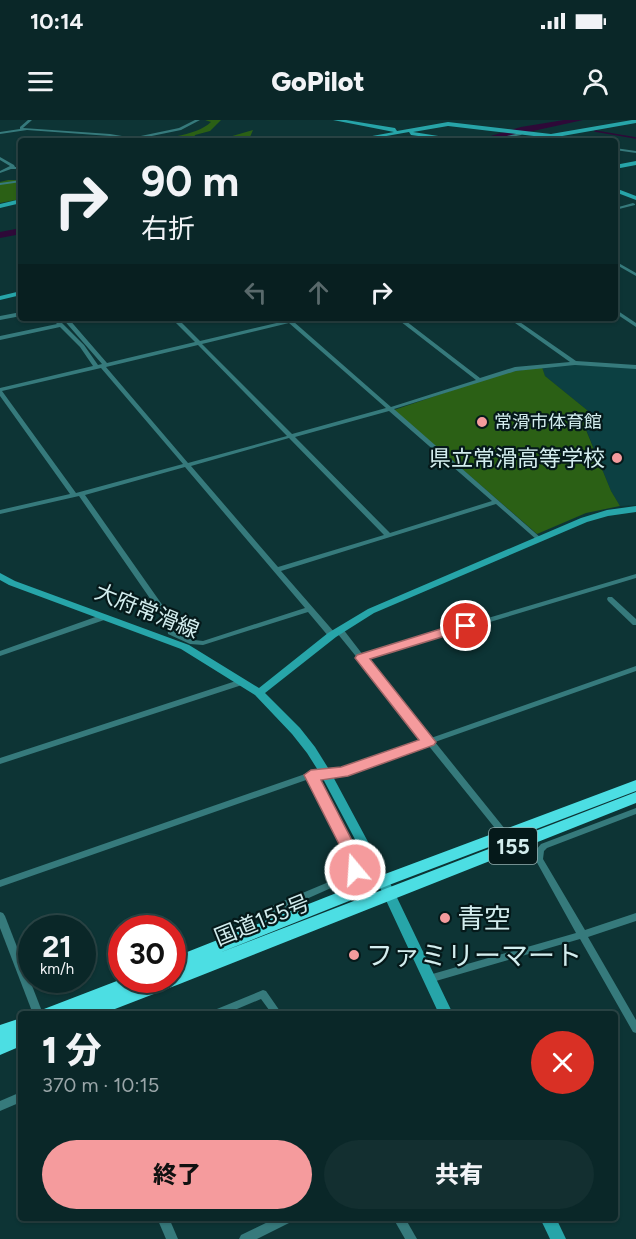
<!DOCTYPE html>
<html lang="ja">
<head>
<meta charset="utf-8">
<style>
  :root { --surface:#0a2728; --page:#132f30; --text:#f1f3f6; --muted:#99a5a8; --line:#2a4445; --accent:#f59b9d }
  body { margin:0; font-family:Figtree,"Noto Sans JP",sans-serif; background:var(--page); color:var(--text); height:100vh; display:flex; flex-direction:column; font-size:22px; white-space:nowrap }
  * { box-sizing:border-box; margin:0 }
  p { font-size:20px; color:var(--muted) }
  .icon { flex:none; width:33px; height:33px; fill:none; stroke:currentColor; stroke-width:2; stroke-linecap:round; stroke-linejoin:round }
  .map { position:relative; flex:1; overflow:hidden }
  .details { position:absolute; left:18px; top:891px; width:600px; height:210px; display:flex; flex-direction:column; background:var(--surface); border-radius:6px; box-shadow:0 2px 4px #0004,0 0 0 2px var(--line) }
  .details>* { flex:none }
  .top-card { position:absolute; left:18px; top:18px; width:600px; height:183px; border-radius:6px; box-shadow:0 2px 4px #0004,0 0 0 2px var(--line); background:#0a2728; color:var(--text); overflow:hidden }
  .speed { position:absolute; left:18px; top:795px; display:flex; gap:12px; font-size:30px; font-weight:700; text-align:center }
  .speed>* { display:grid; place-content:center; width:78px; height:78px; border-radius:50%; background:var(--surface); box-shadow:0 2px 4px #0004,0 0 0 2px var(--line); line-height:1 }
  .speed small { font-size:15px; font-weight:400 }
  .speed .limit { border:9px solid #d22; background:#fff; color:#111 }
  .pin { position:absolute; display:grid; place-items:center; width:51px; height:51px; color:#fff; margin:-26px; border:3px solid #fff; border-radius:50%; box-shadow:0 2px 6px #0007 }
  .me { position:absolute; width:66px; margin:-33px; rotate:342deg; stroke-linejoin:round; filter:drop-shadow(0 0 4px #0008) }
  .turn { display:flex; align-items:center; gap:21px; height:126px; padding:0 24px; font-size:27px }
  .turn .icon { width:78px; height:78px; stroke-width:2.5 }
  .turn b { display:block; font-size:42px; line-height:51px }
  .lanes { display:flex; align-items:center; height:57px; padding:0 24px; background:#0003; justify-content:center; gap:30px; direction:ltr }
  .lanes .off { opacity:.35 }
  .round { display:grid; place-items:center; flex:none; width:63px; height:63px; border-radius:32px; background:var(--page) }
  .summary { display:flex; align-items:center; justify-content:space-between; height:102px; padding:0 24px }
  h1 { font-size:36px; font-weight:800; line-height:45px }
  .primary-button { display:flex; gap:12px; margin-top:auto; padding:12px 24px }
  .primary-button a { flex:1; height:69px; border-radius:36px; background:var(--accent); color:#111; font-size:24px; font-weight:800; line-height:69px; text-align:center }
  .primary-button a+a { background:var(--page); color:var(--text) }
  .status { display:flex; justify-content:space-between; align-items:center; height:42px; padding:0 30px; background:var(--surface); direction:ltr }
  .status svg { height:16px; fill:currentColor }
  header { display:flex; justify-content:space-between; align-items:center; height:78px; padding:0 24px; background:var(--surface); font-size:27px; font-weight:800 }
  .map>svg:first-child { display:block }
</style>
</head>
<body>
<div class="status"><b>10:14</b><svg viewBox="0 0 49 12"><path d="M0 12V9h3v3zM5 12V6h3v6zM10 12V3h3v9zM15 12V0h3v12zM26 1h20v11H26zM47 4h2v5h-2z"/></svg></div>
<header><svg class="icon" aria-label="menu" viewBox="0 0 24 24"><path d="M4 6h16M4 12h16M4 18h16"/></svg>GoPilot<svg class="icon" aria-label="person" viewBox="0 0 24 24"><circle cx="12" cy="8" r="4"/><path d="M4 21q1-7 8-7t8 7"/></svg></header>
<div class="map">
<svg width="636" height="1119" viewBox="0 0 636 1119">
  <rect width="100%" height="100%" fill="#0d3435"/>
  <!-- built -->
  <path fill="#0c4042" d="M576,245l60,3v137l-16,1 -9,-15 -27,-67 14,-5 -53,-43 -3,-9z"/>
  <!-- green -->
  <g fill="#2b6015">
    <path d="M205,0h16l-11,11 -15,4 -1,4h28l31,-9 -3,7 -14,4h-131c10,-5 22,-2 33,-2 21,0 57,-2 73,-17z"/>
    <path d="M8,60h13v19l-21,4v-21z"/>
    <path d="M542,247l3,9 53,43 -14,6 27,66 9,15 -34,7 -49,21 -143,-124 109,-37z"/>
  </g>
  <g fill="none" stroke-linecap="round" stroke-linejoin="round">
    <!-- stream -->
    <g stroke="#2e0938" stroke-width="1.5">
      <path d="M552,4l3,1"/>
      <path d="M595,11l41,7"/>
    </g>
    <!-- river -->
    <g fill="#2e0938" fill-rule="evenodd">
      <path d="M564,0h19l-95,21h-14l47,-14z"/>
      <path d="M21,108v6l-21,4v-6z"/>
    </g>
    <!-- street -->
    <g fill="#367a7c" fill-rule="evenodd">
      <path d="M28,0h4l-9,8 87,6 24,4 2,-1 43,-9 16,-8h5l-19,10 -44,9 7,2h-8l-26,-5 -83,-6 -27,4v-2l20,-3v-2z"/>
      <path d="M520,13l2,1 -1,1 -28,6h-7z"/>
      <path d="M543,15l24,5 2,1h-8l-19,-4 -1,-1z"/>
      <path d="M615,28l21,3v2l-21,-3z"/>
      <path d="M0,37l14,8 1,2h6v2h-10l-11,4v-2l10,-5 -10,-6z"/>
      <path d="M21,60v2l-21,3v-2z"/>
      <path d="M633,83l2,1v1l-20,5v-2z"/>
      <path d="M615,141l21,12v3l-21,-12z"/>
      <path d="M615,189l21,14v4l-21,-14z"/>
      <path d="M21,192v4l-21,4v-4z"/>
      <path d="M51,198h6l27,27 14,20 4,-1 -40,-46h6l39,45 88,-21 -24,-24h6l23,23 98,-23h10l-14,4 97,85 85,-27 -80,-62h6l78,60 35,-11 55,-5 -62,-44h6l62,43 60,4v4l-61,-4 -59,6 -122,38 147,129 1,1 -1,1h-4l-41,-36 -215,67 54,62 1,2 -1,2h-6l-21,-25 -105,33 -13,-1 -22,-10 -1,-11 -88,-127 -79,18v-4l70,-16 -70,-98v-8l93,-22 -13,-19 -20,-20 -60,13v-4l57,-12zM289,203l97,85 -94,26 -90,-90zM198,225l89,91 -99,27 -82,-96zM101,248l82,96 -107,29 -74,-102zM389,291l103,90 -102,32 -95,-96zM289,318l95,97 -106,32 -87,-101zM185,347l120,141 -102,33 -9,-1 -19,-9v-8l-90,-128z"/>
      <path d="M636,454v4l-269,81 64,79 205,-72v5l-201,71 74,92 1,2 -1,2h-6l-75,-93 -85,30 -27,2 41,79 2,14 -10,10 -74,33 -5,8 1,7 -2,3 -3,1 -3,-1 -3,-11 9,-13 74,-31 7,-7 -1,-13 -40,-77 -309,108v-7l308,-107 34,-4 82,-29 -87,-107 -1,-2 1,-2h6l20,26z"/>
      <path d="M608,477h4l24,22v6h-3l-25,-24 -1,-2z"/>
      <path d="M101,495h6l1,2 -1,2 -107,37v-5z"/>
      <path d="M239,560h6l1,2 -1,2 -245,80v-6z"/>
      <path d="M636,688v6l-89,34 -3,3 -1,8 42,71 51,-17v8l-48,16 48,83v13l-3,-1 -53,-93 -151,44 -3,-1 -2,-3 2,-3 3,-1 147,-42 -41,-74 1,-9 5,-6z"/>
      <path d="M0,792l3,1 2,3 38,98h-10l-33,-86z"/>
      <path d="M263,870l3,1 16,23h-10l-11,-15 -36,15h-15l2,-3z"/>
      <path d="M21,972v10l-21,9v-10z"/>
      <path d="M157,1098h12l9,21h-12z"/>
      <path d="M276,1098h17l-2,4 -34,17h-18l2,-4z"/>
      <path d="M393,1098h12l12,21h-12z"/>
    </g>
    <!-- secondary -->
    <g fill="#27a5a9" fill-rule="evenodd">
      <path d="M333,0h13l49,8 2,3 51,-9 103,12 81,-14h4v3l-85,15 -103,-12 -35,6 57,9h-15l-44,-6 -2,-3 -51,9h-13l49,-9z"/>
      <path d="M636,41v4l-21,4v-4z"/>
      <path d="M615,68l21,8v4l-21,-8z"/>
      <path d="M21,79v4l-21,5v-4z"/>
      <path d="M21,171v4l-21,5v-4z"/>
      <path d="M636,386v6l-28,4 -21,6 -213,91 -38,24 -71,56 35,35 15,19 15,24 59,110 64,133h-14l-62,-133 -56,-106 -14,-22 -15,-19 -37,-39 -74,-46 -172,-64 -9,-5v-7l15,8 174,64 70,43 69,-55 40,-24 213,-91 26,-8z"/>
      <path d="M540,1098h16l10,21h-16z"/>
    </g>
    <!-- highway -->
    <g fill="#4cdee3" fill-rule="evenodd">
      <path d="M636,660v11l-247,94 -170,68 417,-161v11l-459,182 -75,29h-29l1,-2 -33,2 3,-5 78,-30 23,1 -1,3 9,-3h19v-22l205,-81z"/>
      <path d="M21,898v28l-21,9v-30z"/>
    </g>
  </g>
  <!-- route -->
  <path fill="#f59b9d" stroke="#9f6566" stroke-width="1.5" d="M466,501l7,5 -2,2 -101,31 66,83 -2,3 -86,31 -27,4 39,76 3,14 -3,5h-11l-4,-19 -41,-81 7,-5 30,-3 78,-27 -64,-82 2,-3z"/>
  <!-- markers -->
  <g fill="#f59b9d" stroke="#05191a" stroke-width="2">
    <circle cx="482" cy="302" r="6"/>
    <circle cx="617" cy="338" r="6"/>
    <circle cx="445" cy="798" r="6"/>
    <circle cx="354" cy="835" r="6"/>
  </g>
  <g text-anchor="middle" dominant-baseline="central" stroke-width="4.5" stroke-linejoin="round" paint-order="stroke">
    <!-- far-poi labels -->
    <g font-size="18" fill="#d3edee" stroke="#05191a" text-anchor="start">
      <text x="494" y="302">常滑市体育館</text>
    </g>
    <!-- shield labels -->
    <rect fill="#05191a" stroke="#95adae" stroke-width="1.5" x="489" y="708" width="48" height="36" rx="4.5"/>
    <g font-size="21" font-weight="bold" fill="#d3edee">
      <text x="513" y="726">155</text>
    </g>
    <!-- poi labels -->
    <g font-size="22" fill="#d3edee" stroke="#05191a" text-anchor="end">
      <text x="605" y="338">県立常滑高等学校</text>
    </g>
    <!-- street labels -->
    <g font-size="22" fill="#d3edee" stroke="#05191a">
      <text transform="translate(147 491) rotate(22)">大府常滑線</text>
      <text transform="translate(262 800) rotate(-22)">国道155号</text>
    </g>
    <!-- near-poi labels -->
    <g font-size="27" fill="#d3edee" stroke="#05191a" text-anchor="start">
      <text x="457" y="798">青空</text>
      <text x="366" y="835">ファミリーマート</text>
    </g>
  </g>
</svg>
<div class="speed"><div>21<small>km/h</small></div><div class="limit">30</div></div>
<div class="pin" style="left:466px;top:506px;background:#d93025"><svg class="icon" aria-label="arrive" viewBox="0 0 24 24"><path d="M6 21V4h12l-3 4 3 4H6"/></svg></div>
<svg class="me" style="left:355px;top:750px" viewBox="-20 -20 40 40"><circle r="17" fill="#f59b9d" stroke="#fff" stroke-width="3"/><path d="M0-11L8 9 0 5-8 9z" fill="#fff"/></svg>
<div class="top-card">
<div class="turn"><svg class="icon" aria-label="right" viewBox="0 0 24 24"><path d="M7 20v-9h11M14 6l5 5-5 5"/></svg><div><b>90 m</b>右折</div></div>
<div class="lanes"><svg class="icon off" aria-label="left" viewBox="0 0 24 24"><path d="M17 20v-9H6M10 6l-5 5 5 5"/></svg><svg class="icon off" aria-label="ahead" viewBox="0 0 24 24"><path d="M12 20V5M6 11l6-6 6 6"/></svg><svg class="icon" aria-label="right" viewBox="0 0 24 24"><path d="M7 20v-9h11M14 6l5 5-5 5"/></svg></div>
</div>
<section class="details">
<div class="summary"><div><h1>1 分</h1><p>370 m · 10:15</p></div><a class="round" style="background:#d93025;color:#fff"><svg class="icon" aria-label="close" viewBox="0 0 24 24"><path d="M6 6l12 12M18 6L6 18"/></svg></a></div>
<div class="primary-button"><a>終了</a><a>共有</a></div>
</section>
</div>
</body>
</html>
